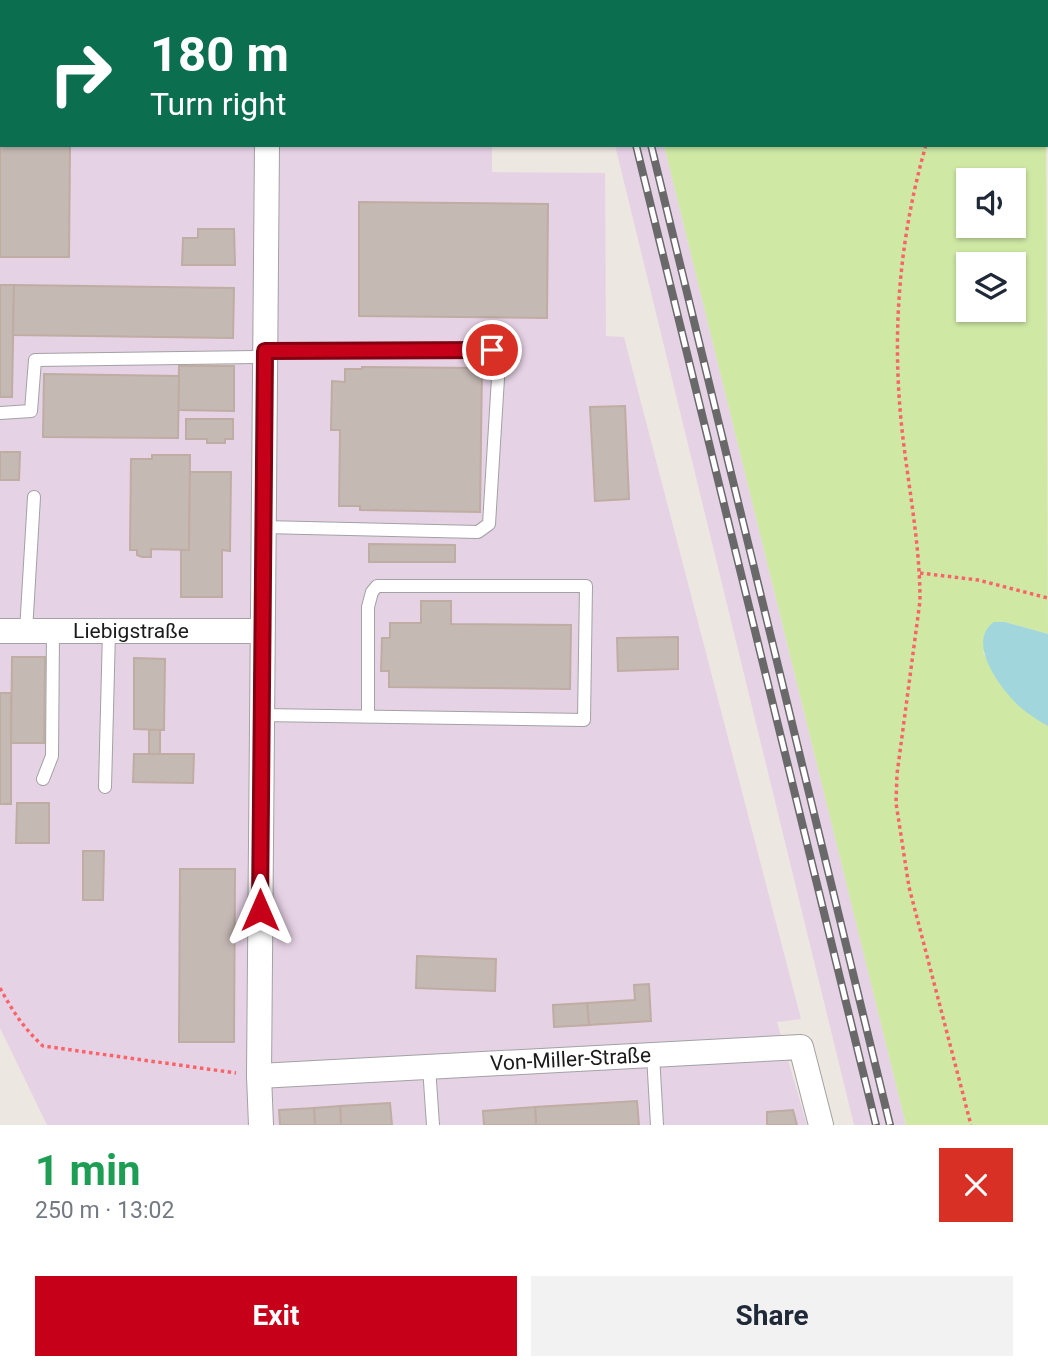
<!DOCTYPE html>
<html lang="en">
<head>
<meta charset="utf-8">
<style>
  :root { --surface:#fff; --page:#f2f2f3; --text:#1f2937; --muted:#747a83; --accent:#c7001a }
  body { margin:0; font-family:Roboto,sans-serif; background:var(--page); color:var(--text); height:100vh; display:flex; flex-direction:column; font-size:26px; white-space:nowrap }
  * { box-sizing:border-box; margin:0 }
  p { font-size:23px; color:var(--muted) }
  .icon { flex:none; width:38px; height:38px; fill:none; stroke:currentColor; stroke-width:2; stroke-linecap:round; stroke-linejoin:round }
  .map { position:relative; height:1125px; overflow:hidden }
  .details { display:flex; flex-direction:column; background:var(--surface); flex:1 }
  .details>* { flex:none }
  .hud { position:absolute; left:0px; top:0px; width:1048px; height:147px; box-shadow:0 2px 5px #0004; background:#0b6e4f; color:#fff; overflow:hidden }
  .fabs { position:absolute; left:956px; top:168px; display:grid; gap:14px }
  .fabs a { display:grid; place-items:center; width:70px; height:70px; border-radius:0px; background:var(--surface); box-shadow:0 2px 5px #0004; font-size:35px }
  .pin { position:absolute; display:grid; place-items:center; width:60px; height:60px; color:#fff; margin:-30px; border:4px solid #fff; border-radius:50%; box-shadow:0 2px 7px #0007 }
  .me { position:absolute; width:77px; margin:-38px; rotate:0deg; stroke-linejoin:round; filter:drop-shadow(0 0 5px #0008) }
  .turn { display:flex; align-items:center; gap:24px; height:147px; padding:0 35px; font-size:32px }
  .turn .icon { width:91px; height:91px; stroke-width:2.5 }
  .turn b { display:block; font-size:49px; line-height:60px }
  .round { display:grid; place-items:center; flex:none; width:74px; height:74px; border-radius:0px; background:var(--page) }
  .overview { display:flex; align-items:center; justify-content:space-between; height:119px; padding:0 35px }
  h1 { font-size:42px; font-weight:700; line-height:52px; color:#1e9e55 }
  .button { display:flex; gap:14px; margin-top:auto; padding:14px 35px }
  .button a { flex:1; height:80px; border-radius:0px; background:var(--accent); color:#fff; font-size:28px; font-weight:700; line-height:80px; text-align:center }
  .button a+a { background:var(--page); color:var(--text) }
  .map>svg:first-child { display:block }
</style>
</head>
<body>
<div class="map">
<svg width="1048" height="1125" viewBox="0 0 1048 1125">
  <rect width="100%" height="100%" fill="#ede7e1"/>
  <!-- industrial -->
  <g fill="#e6d2e5">
    <path d="M0,0h495l-493,2v143h490v27l113,1 1,163 18,1 177,682 -24,3 30,103h-760l-47,-97z"/>
    <path d="M615,145h49l242,980h-52z"/>
  </g>
  <!-- grass -->
  <g fill="#cfe9a5" fill-rule="evenodd">
    <path d="M628,0h420v48l-2,-46z"/>
    <path d="M1046,107l2,527 -43,-12 -22,30c16,32 34,56 65,74v399h-142l-242,-980h382zM968,180h45v46h-45zM968,264h45v46h-45z"/>
  </g>
  <!-- water -->
  <path fill="#a0d6dc" d="M994,622h11l43,12v92c-9,-5 -20,-12 -28,-19 -19,-17 -55,-65 -26,-85z"/>
  <!-- building -->
  <g fill="#c5b9b4" stroke="#bfaca3" stroke-width="2">
    <path d="M0,0h72l-70,2v143h68l-1,112h-69z"/>
    <path d="M359,202l189,2 -1,114 -188,-2z"/>
    <path d="M198,229h36l1,36h-53l1,-27h15z"/>
    <path d="M0,285h14l-2,112h-12z"/>
    <path d="M14,285l220,3 -1,50 -220,-3z"/>
    <path d="M179,366h55v45l-56,-1z"/>
    <path d="M362,367l120,1 -2,144 -120,-2v-4h-21l1,-76h-9l1,-49 13,1v-13h17z"/>
    <path d="M44,374l135,2 -1,62 -135,-1z"/>
    <path d="M625,406l4,93 -34,2 -5,-94z"/>
    <path d="M186,419h47v20h-8v4h-18v-4h-21z"/>
    <path d="M0,452h20l-1,28h-19z"/>
    <path d="M152,455h38l-1,95 -38,-1v8h-9l-5,-2v-5h-7l1,-91h21z"/>
    <path d="M190,472h41l-1,79 -8,-1v47h-41v-47h8z"/>
    <path d="M369,544l86,1v17h-86z"/>
    <path d="M421,601h30v23l120,1 -1,64 -181,-2v-16h-8l1,-33h8v-15h31z"/>
    <path d="M678,637v32l-60,2 -1,-33z"/>
    <path d="M12,657h33l-1,86h-33z"/>
    <path d="M134,658l31,1 -1,71 -30,-1z"/>
    <rect x="0" y="693" width="11" height="111"/>
    <rect x="149" y="730" width="11" height="24"/>
    <path d="M134,754h60l-1,29 -60,-1z"/>
    <path d="M17,803h32v40h-33z"/>
    <path d="M83,851h21l-1,49h-20z"/>
    <path d="M180,869h55l-1,173h-55z"/>
    <path d="M417,956l79,3 -1,32 -79,-3z"/>
    <path d="M649,984l2,37 -62,4 -2,-22 48,-3 -1,-15z"/>
    <path d="M587,1003l2,22 -35,2 -1,-22z"/>
    <path d="M637,1101l2,24h-103l-1,-18z"/>
    <path d="M390,1103l2,22h-51l-1,-19z"/>
    <path d="M340,1106l1,19h-26l-1,-17z"/>
    <path d="M535,1107l1,18h-52l-1,-14z"/>
    <path d="M314,1108l1,17h-35l-1,-15z"/>
    <path d="M793,1110l4,15h-30v-13z"/>
  </g>
  <g fill="none" stroke-linecap="round" stroke-linejoin="round">
    <defs>
      <g id="lane">
        <path d="M0,413l31,-2 4,-51 230,-3"/>
        <path d="M263,527l215,5 11,-8 10,-162 -7,-12 -227,1"/>
        <path d="M26,631l8,-134"/>
        <path d="M261,715l323,5 2,-134h-209l-5,6 -4,15v110"/>
        <path d="M43,779l9,-23 1,-124"/>
        <path d="M105,787l4,-155"/>
        <path d="M653,1055l4,70"/>
        <path d="M429,1067l4,58"/>
      </g>
      <g id="street">
        <path d="M880,0l5,2"/>
        <path d="M268,2v-2"/>
        <path d="M1046,61l2,1"/>
        <path id="s1" d="M0,631h262"/>
        <path id="s2" d="M259,1076l542,-29 20,78"/>
        <path d="M261,1125l-2,-49 8,-931"/>
      </g>
    </defs>
    <!-- lane casing -->
    <use href="#lane" stroke="#a2a2a2" stroke-width="14"/>
    <!-- street casing -->
    <use href="#street" stroke="#a2a2a2" stroke-width="26"/>
    <!-- path -->
    <g stroke="#fa6468" stroke-width="3.5" stroke-dasharray="3.5 3.5" stroke-linecap="butt">
      <path d="M926,145c-26,90 -34,182 -25,275 6,61 19,120 19,181l-23,173 -1,29 13,84 62,238"/>
      <path d="M920,573l58,7 70,18"/>
      <path d="M0,988c12,22 24,41 43,58l193,27"/>
    </g>
    <!-- lane -->
    <use href="#lane" stroke="#fff" stroke-width="12"/>
    <!-- street -->
    <use href="#street" stroke="#fff" stroke-width="24"/>
    <defs>
      <g id="rail">
        <path d="M600,0l1,2"/>
        <path d="M615,0l1,2"/>
        <path d="M636,145l240,980"/>
        <path d="M651,145l239,980"/>
      </g>
    </defs>
    <!-- rail casing -->
    <use href="#rail" stroke="#696969" stroke-width="8"/>
    <!-- rail -->
    <use href="#rail" stroke="#fff" stroke-width="5" stroke-dasharray="16" stroke-linecap="butt"/>
  </g>
  <g fill="none" stroke-linecap="round" stroke-linejoin="round">
    <defs>
      <path id="route" d="M260,910l5,-559 227,-1"/>
    </defs>
    <!-- route casing -->
    <use href="#route" stroke="#810011" stroke-width="18"/>
    <!-- route -->
    <use href="#route" stroke="#c7001a" stroke-width="12"/>
  </g>
  <g text-anchor="middle" dominant-baseline="central" stroke-width="7" stroke-linejoin="round" paint-order="stroke">
    <!-- street labels -->
    <g font-size="21" fill="#1b1b1b" stroke="#fff">
      <text stroke="none"><textPath href="#s1" startOffset="131">Liebigstraße</textPath></text>
      <text stroke="none"><textPath href="#s2" startOffset="312">Von-Miller-Straße</textPath></text>
    </g>
  </g>
</svg>
<div class="fabs">
<a><svg class="icon" aria-label="sound" viewBox="0 0 24 24"><path d="M4 9h4l5-4v14l-5-4H4zM17 9q2 3 0 6"/></svg></a>
<a><svg class="icon" aria-label="layers" viewBox="0 0 24 24"><path d="M12 4l9 5-9 5-9-5zM3 14l9 5 9-5"/></svg></a>
</div>
<div class="pin" style="left:492px;top:350px;background:#d93025"><svg class="icon" aria-label="arrive" viewBox="0 0 24 24"><path d="M6 21V4h12l-3 4 3 4H6"/></svg></div>
<svg class="me" style="left:260px;top:910px" viewBox="-20 -20 40 40"><path d="M0-17L14 15 0 8-14 15z" fill="#c7001a" stroke="#fff" stroke-width="4"/></svg>
<div class="hud">
<div class="turn"><svg class="icon" aria-label="right" viewBox="0 0 24 24"><path d="M7 20v-9h11M14 6l5 5-5 5"/></svg><div><b>180 m</b>Turn right</div></div>
</div>
</div>
<section class="details">
<div class="overview"><div><h1>1 min</h1><p>250 m · 13:02</p></div><a class="round" style="background:#d93025;color:#fff"><svg class="icon" aria-label="close" viewBox="0 0 24 24"><path d="M6 6l12 12M18 6L6 18"/></svg></a></div>
<div class="button"><a>Exit</a><a>Share</a></div>
</section>
</body>
</html>
